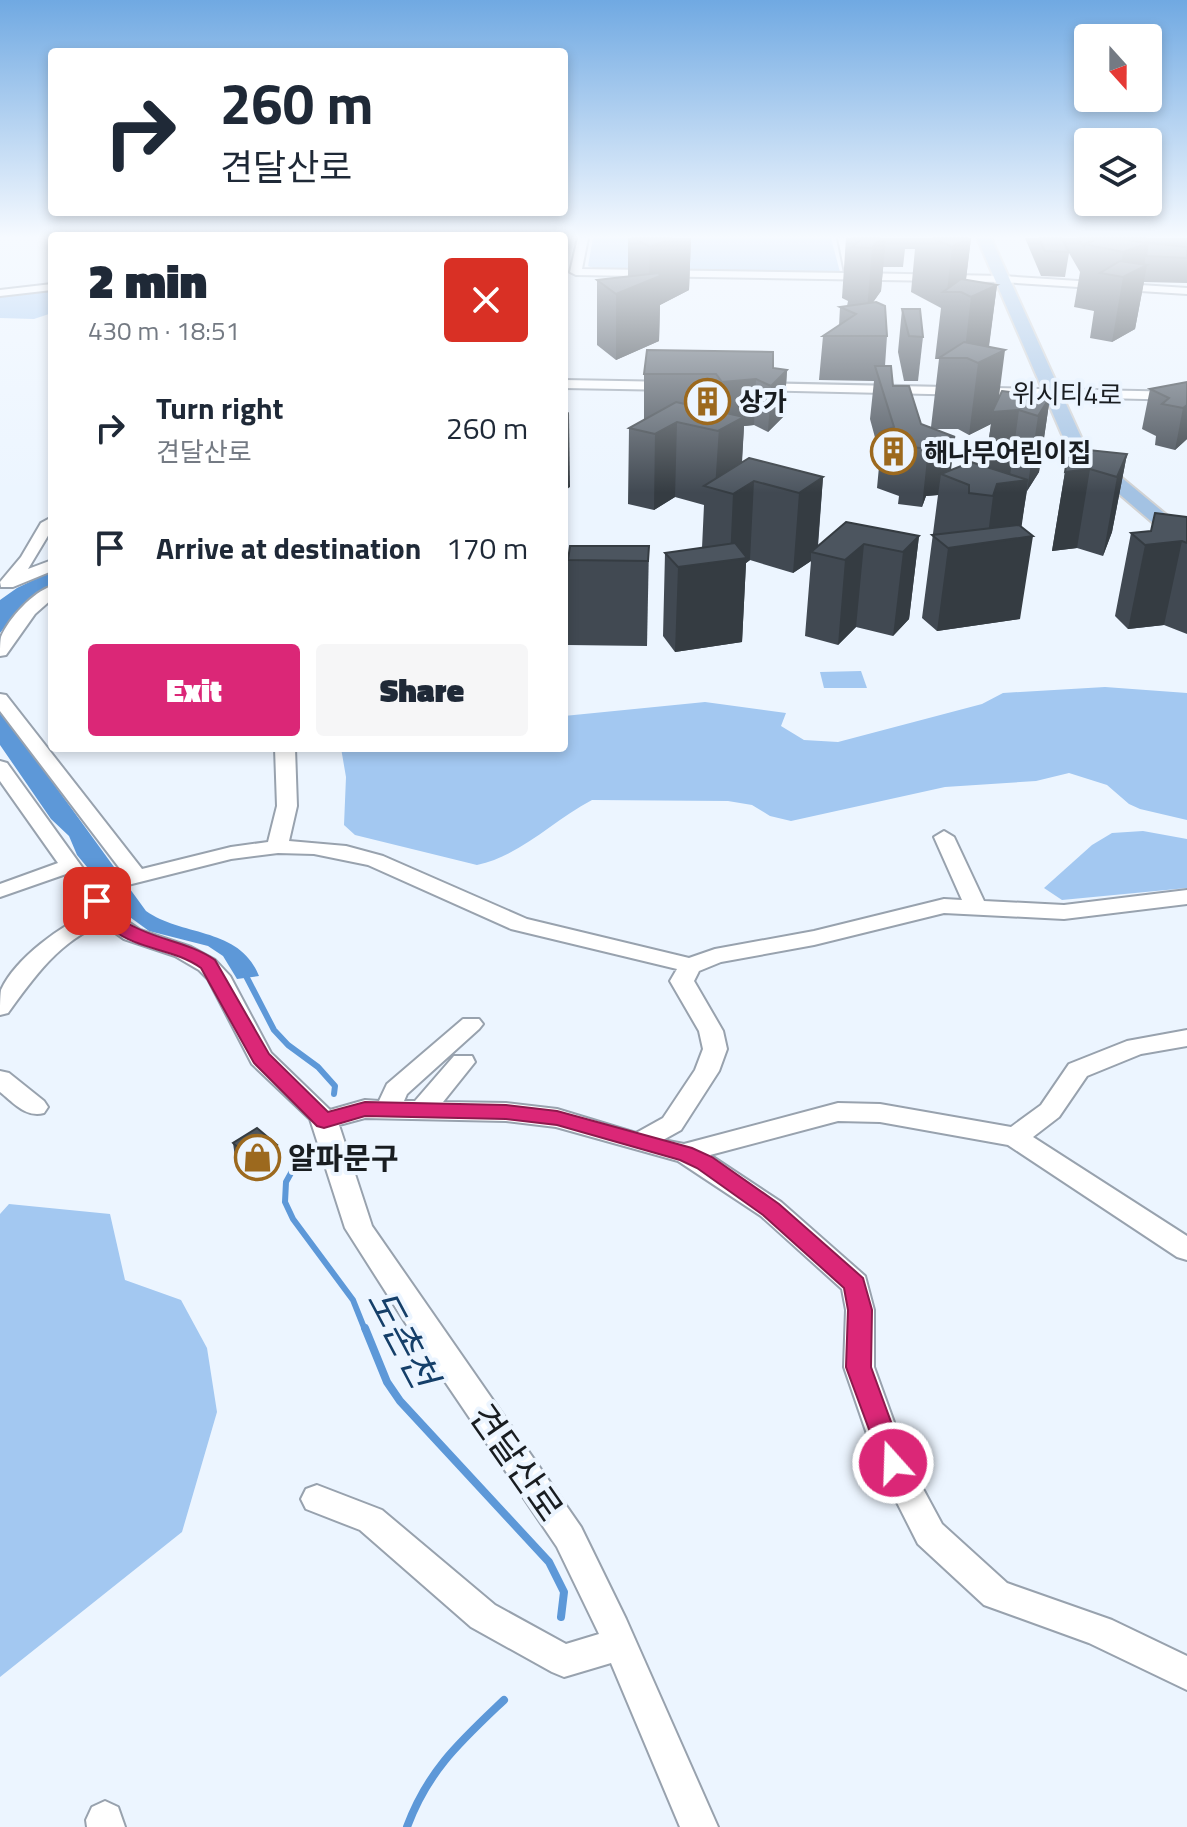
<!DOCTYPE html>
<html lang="en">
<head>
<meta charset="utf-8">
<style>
  :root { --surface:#fff; --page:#f6f6f7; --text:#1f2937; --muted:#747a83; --accent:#db2777 }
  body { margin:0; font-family:"Titillium Web","Noto Sans KR",sans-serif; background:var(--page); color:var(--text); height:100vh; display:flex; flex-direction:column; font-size:30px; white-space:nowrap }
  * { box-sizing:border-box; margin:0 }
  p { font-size:26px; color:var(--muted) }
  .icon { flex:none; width:44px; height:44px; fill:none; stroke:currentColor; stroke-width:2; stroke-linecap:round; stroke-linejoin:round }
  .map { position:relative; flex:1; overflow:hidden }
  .side { position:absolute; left:48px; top:232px; width:520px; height:520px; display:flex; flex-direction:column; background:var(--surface); border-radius:8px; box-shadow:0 4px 12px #0003 }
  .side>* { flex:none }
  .guide { position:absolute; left:48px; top:48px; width:520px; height:168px; border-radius:8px; box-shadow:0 4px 12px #0003; background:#fff; color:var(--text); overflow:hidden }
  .needle { width:52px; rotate:159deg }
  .buttons { position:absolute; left:1074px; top:24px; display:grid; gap:16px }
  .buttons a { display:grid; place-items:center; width:88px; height:88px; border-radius:8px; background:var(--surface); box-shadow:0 4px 12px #0003; font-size:40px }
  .pin { position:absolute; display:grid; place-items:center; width:68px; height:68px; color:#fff; margin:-34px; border-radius:16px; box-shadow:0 4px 12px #0006 }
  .me { position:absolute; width:88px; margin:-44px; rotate:340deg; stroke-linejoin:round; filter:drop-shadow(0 0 6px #0008) }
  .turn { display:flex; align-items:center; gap:28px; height:168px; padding:0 40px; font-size:36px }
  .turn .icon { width:104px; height:104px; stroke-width:2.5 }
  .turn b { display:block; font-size:56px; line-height:68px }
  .round { display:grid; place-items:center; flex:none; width:84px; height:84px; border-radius:8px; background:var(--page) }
  .summary { display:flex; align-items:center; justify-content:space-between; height:136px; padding:0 40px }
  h1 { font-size:48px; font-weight:800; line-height:60px }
  .primary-button { display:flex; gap:16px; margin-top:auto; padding:16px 40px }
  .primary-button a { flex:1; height:92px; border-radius:8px; background:var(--accent); color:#fff; font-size:32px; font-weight:800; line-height:92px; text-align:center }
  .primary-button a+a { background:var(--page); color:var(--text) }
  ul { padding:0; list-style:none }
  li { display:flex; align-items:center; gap:24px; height:120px; padding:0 40px }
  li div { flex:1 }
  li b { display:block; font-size:30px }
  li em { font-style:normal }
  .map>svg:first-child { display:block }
</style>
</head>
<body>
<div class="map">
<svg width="1187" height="1827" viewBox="0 0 1187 1827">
  <rect width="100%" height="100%" fill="#ecf5ff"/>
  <!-- green -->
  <g fill="#a3c8f1">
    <path d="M593,238h238l9,34 -241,-2 -11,-4z"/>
    <path d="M52,290v23l-18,6 -34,-1v-23z"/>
    <path d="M861,671l6,17h-43l-4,-16z"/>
    <path d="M1105,687l82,6v127l-47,-11 -11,-5 -22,-19 -38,-12 -33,8 -91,6 -154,34 -21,-5 -18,-11 -24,-4 -136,-1c-40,21 -70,55 -115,65l-122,-30 -11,-10 2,-48 -5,-29h223v-32l141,-14 81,11 -5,13 23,14 34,2 144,-38 21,-11z"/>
    <path d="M1143,831l44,8v49l-125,12 -18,-12 48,-43 20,-12z"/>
    <path d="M9,1204l101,10 15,66 56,20 26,48 10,64 -35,120 -182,145v-463z"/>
  </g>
  <!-- water -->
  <g fill="#5d98d8">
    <path d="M52,571v14l-32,23 -20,25v-33l17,-12z"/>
    <path d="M0,710l146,201c37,26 94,16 113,65l-22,3 -14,-23 -15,-10 -59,-15 -22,-16 -50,-60 -8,-19 -18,-17 -51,-74z"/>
  </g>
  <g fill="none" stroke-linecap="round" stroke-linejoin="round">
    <!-- stream-far1 -->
    <g stroke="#5d98d8" stroke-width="6">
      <path d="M245,974l29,56 14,15 30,22 17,19 -1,8"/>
      <path d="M306,1146l-20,36 -1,20 8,17 60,81 12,30"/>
    </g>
    <!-- stream -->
    <g stroke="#5d98d8" stroke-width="8">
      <path d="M365,1328l22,54 13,19 149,161 15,30 -3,25"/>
      <path d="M407,1827c21,-57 54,-86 97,-127"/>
    </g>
    <defs>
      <g id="minor">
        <path d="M578,238h10l-6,31 263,4 -7,-35h10l8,35 146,3 185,12v6l-185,-12 -426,-7 -6,-3z"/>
        <path d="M52,284v6l-52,6v-6z"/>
        <path d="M564,380l110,2 6,4 -6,4 -110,-2z"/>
        <path d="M756,383l431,9v8l-436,-10 -1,-3z"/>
        <path d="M52,517v12l-24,40 24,-9v11l-39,16h-12l-1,-5 21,-25 20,-34z"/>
        <path d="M52,586v13l-17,15 -29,41 -6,1c0,-6 0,-14 1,-19 8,-19 32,-45 51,-51z"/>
        <path d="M0,694l6,1 136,174 89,-22 37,-5 9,-36 -2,-58h20l2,58 -8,35 57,5 37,10 144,63 162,39 26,-9 99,-18 130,-32 18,1 -28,-63 10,-6 10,6 30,64 80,4 123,-15v14l-123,15 -120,-6 -130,32 -93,17 -22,9 -5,10 29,50 4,18 -8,22 -38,59 -18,10 21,4 154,-41 42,1 131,23 30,-22 28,-41 58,-23 60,-11v16l-46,8 -54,22 -28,41 -26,20 154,99v24l-10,-3 -169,-112 -128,-23 -42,-1 -128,34 71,47 84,74 9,34v57l34,94 34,63 65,59 105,37 75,36v34l-98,-47 -105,-38 -66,-61 -41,-81 -33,-96 2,-57 -4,-21 -81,-73 -83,-55 -122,-34 -50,-6 -141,-3 -26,7 33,101 209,301 45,92 92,208h-38l-69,-164 -47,14 -12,-5 -81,-45 -111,-97 -54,-21 -5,-10 5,-10 11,-4 65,25 113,95 71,39 33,-10 -42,-87 -147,-217 -65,-102 -35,-109 -58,-55 -44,-85 -9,-9 -24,-14 -51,-17 -21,-15c-43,16 -69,53 -95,89l-8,2c0,-7 0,-18 1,-25 14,-31 61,-66 92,-78l-27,-38 -66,23v-13l58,-21 -58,-82v-20l7,2 85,118 32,-7 -124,-163zM278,853l36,1 54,11 143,64 166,40 -7,12 29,50 4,18 -8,21 -32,48 -27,15 -79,-24 -51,-6 -63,-1 32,-40 -3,-6h-18l-39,45h-11l3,-7 72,-65 4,-5 -4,-5h-16l-76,65 -8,17 -14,-1 -35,10 -59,-57 -41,-77 -15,-16 -24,-13 -51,-17 -19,-13 -21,-25 131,-33z"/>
        <path d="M0,1071l9,2 35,28 4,6 -4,6c-18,5 -30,-10 -44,-21z"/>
        <path d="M105,1801l13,6 7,20h-38l-1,-7 6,-13z"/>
      </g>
      <path id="major" d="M977,238h14l95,210 101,84v16l-7,-2 -111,-95z"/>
    </defs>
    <!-- minor casing -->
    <use href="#minor" stroke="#98a2ae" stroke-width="4"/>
    <!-- major casing -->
    <use href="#major" stroke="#d1d2d3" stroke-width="4"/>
    <!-- minor -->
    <use href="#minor" fill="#fff" fill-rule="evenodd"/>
    <!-- major -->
    <use href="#major" fill="#a3c2e3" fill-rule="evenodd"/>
  </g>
  <!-- wall -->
  <g fill="#414952" fill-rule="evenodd">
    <path d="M628,238h63l-2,52 -29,15 -1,36 -43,19 -19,-15v-65l31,-4z"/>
    <path d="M846,238h125l-5,42 31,5 -8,62 10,52 51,-2 -11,75 -12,19 -6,35 -1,93 -83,12 -15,-13 16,-123 -12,1 -4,11 -24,-3 1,-8 -22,-8 3,-32 -10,-37 4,-38 -55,-1 4,-44 16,-10 1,-19 7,-1 1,-5 -6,-3zM905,249h10l-4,43 30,16 -6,51h4l-8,68 -10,-3 -28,-38 -8,-20 2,-30 -14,-34 8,-11 2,-24h20zM991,424l-6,42 -34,4 -15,-41h22l11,6z"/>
    <path d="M1025,238h162v45l-43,-1 -9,47 -23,13 -22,-4 4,-27 -20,-4 6,-35 -11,-19 -4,24 -24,-1z"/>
    <path d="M902,309l21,28 -5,44h-14l-6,-29z"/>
    <path d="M773,368l14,2 -3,46 -16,16 -14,-7 -10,1 -2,37 81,14 -5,70 101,-11 -10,83 -16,17 -37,-9 -18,18 -33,-9 6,-75 -18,12 -43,-13 -4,3 -4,79 -67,10 -12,-16 2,-83 37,-5 2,-43 -29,-8 -21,13 -26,-6 1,-76 15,-8v-46z"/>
    <path d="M1187,382v57l-12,11 -20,-5 1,-9 -14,-7 8,-40z"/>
    <path d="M1127,454l-15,78 -9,24 -26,-8 -25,3 13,-79z"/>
    <path d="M1187,517v117l-23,-9 -36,4 -13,-13 16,-83 20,-2z"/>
    <path d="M649,546l-2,100 -79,-1v-85z"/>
    <path d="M233,1143l44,2 3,15 -26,15 -19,-18z"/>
  </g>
  <!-- shaded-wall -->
  <g fill="#353c42">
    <path d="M672,238h19l-2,52 -29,15 -1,36 -43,19v-66l33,-14 1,-33z"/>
    <path d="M880,238h6l-5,53 -14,20 5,-63z"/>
    <path d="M969,238h2l-7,56 -3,-2h-14l5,-45z"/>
    <path d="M1148,243l-4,23 3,-1 -12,64 -23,13 11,-65 -4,-1 4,-24z"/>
    <path d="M997,285l-9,66 -24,7 7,-61z"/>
    <path d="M1005,350l-8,62 22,-2 -10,73 19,-3 -8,58 13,-2 -13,83 -83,12 11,-83 39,-6 6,-46 -11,-9 9,-63 -22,11 9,-72z"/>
    <path d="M787,370l-3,46 -16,16 3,-46z"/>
    <path d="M756,379l-2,46 -10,1 -4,63 14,-8 -4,79 -4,3 -4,79 -67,10 3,-85 52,-7 3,-66 -18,-5 7,-107z"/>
    <path d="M1050,397l-11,75 -12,19 11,-75z"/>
    <path d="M1187,405v34l-12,11 8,-42z"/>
    <path d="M569,412l1,75 -6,4v-76z"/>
    <path d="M677,422l-2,75 -21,13 1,-76z"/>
    <path d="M955,437l-5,41 -9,-4 -3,21 -12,1 -4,11 6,-58 4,-10z"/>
    <path d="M1127,454l-15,78 -9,24 14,-79z"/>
    <path d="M1090,469l-13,79 -25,3 13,-79z"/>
    <path d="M823,477l-6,76 -6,-1v9l-18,12 6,-80z"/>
    <path d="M919,536l-10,83 -16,17 10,-84z"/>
    <path d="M1182,541l-18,84 -36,4 17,-84z"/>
    <path d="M864,544l-8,83 -18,18 7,-85z"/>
    <path d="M277,1145l3,15 -26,15 -2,-14z"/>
  </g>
  <!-- building -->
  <g fill="#4c555f" stroke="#353c42" stroke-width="2">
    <path d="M634,238h38l-22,9z"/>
    <path d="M851,238h29l-8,10 -20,-1 7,-6z"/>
    <path d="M932,238h37l-17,9z"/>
    <path d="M1039,238h22l8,14 -24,-1z"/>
    <path d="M1078,238h22l-16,6v3z"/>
    <path d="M1100,238h17l31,5 -25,9 -39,-8z"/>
    <path d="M1117,238h29l1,5z"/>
    <path d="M1148,243l39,4v11l-41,-2z"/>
    <path d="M1120,261l27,4 -24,12 -23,-4z"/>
    <path d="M659,273l1,3 -44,18 -19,-14z"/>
    <path d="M961,279l36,6 -26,12 -10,-5h-18z"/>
    <path d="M876,302l9,4 2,30h-64l33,-22 -16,-7z"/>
    <path d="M902,309h18l3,28 -14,-1z"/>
    <path d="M964,342l41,8 -27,13 -11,-5h-28z"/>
    <path d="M647,350l126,2v16l14,2 -16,16 -15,-7 -34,3 -6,-8h-72z"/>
    <path d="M875,366h16l2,20h16l12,38 34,13 -23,2 -4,10 -24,-3 2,-7 -23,-8 11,-4z"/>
    <path d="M1187,382v23l-4,3 -21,-4 7,-6 -19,-9z"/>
    <path d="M1002,391l48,6 -12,19 -19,-6 -27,2z"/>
    <path d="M676,402l68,15 -26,14 -41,-9 -22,12 -26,-6z"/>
    <path d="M1069,448l58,6 -10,23 -27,-8 -25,3z"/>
    <path d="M749,458l74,19 -24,16 -45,-12 -21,13 -29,-8z"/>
    <path d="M971,462l57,18 -31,4 -4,12 -24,-3v-8l-28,-11z"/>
    <path d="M1155,513l32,4v26l-5,-2 -37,4 -14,-12 20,-2z"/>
    <path d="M846,522l73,14 -16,16 -39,-8 -19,16 -34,-8z"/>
    <path d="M1019,525l14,11 -85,12 -16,-13z"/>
    <path d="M735,543l12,15 -69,9 -13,-14z"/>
    <path d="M570,546h79l-1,15 -80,-1z"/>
    <path d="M257,1128l20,17 -25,16 -19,-18z"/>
  </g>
  <!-- sky -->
  <linearGradient id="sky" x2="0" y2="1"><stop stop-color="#70a9e2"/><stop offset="0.48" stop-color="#f6faff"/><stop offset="1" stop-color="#f6faff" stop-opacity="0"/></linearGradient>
  <rect width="1187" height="493" fill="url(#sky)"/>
  <!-- route -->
  <path fill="#db2777" stroke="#8e194d" stroke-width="2" d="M97,896c14,3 20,21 32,28 27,16 60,18 86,36l54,94 59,58 37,-10 141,3 51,6 135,37 20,9 67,47 84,74 9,32 -1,57 35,96 -4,7 -9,3 -9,-3 -38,-103 2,-57 -4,-22 -81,-73 -66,-47 -17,-8 -123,-35 -51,-6 -141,-3 -41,12 -7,-2 -63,-63 -53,-95c-26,-19 -62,-18 -88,-38 -9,-7 -18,-19 -25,-29z"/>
  <!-- icons -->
  <defs>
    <symbol id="building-ring" viewBox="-11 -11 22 22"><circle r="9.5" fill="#ecf5ff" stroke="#9c691e" stroke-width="1.5"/><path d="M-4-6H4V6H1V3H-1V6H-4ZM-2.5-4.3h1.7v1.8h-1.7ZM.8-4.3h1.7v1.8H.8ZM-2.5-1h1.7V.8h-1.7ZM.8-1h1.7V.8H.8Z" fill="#9c691e"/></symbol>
    <symbol id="shop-ring" viewBox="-11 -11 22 22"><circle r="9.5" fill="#ecf5ff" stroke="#9c691e" stroke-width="1.5"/><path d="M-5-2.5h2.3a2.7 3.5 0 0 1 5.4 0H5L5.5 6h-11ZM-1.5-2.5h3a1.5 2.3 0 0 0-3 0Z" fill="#9c691e"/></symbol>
  </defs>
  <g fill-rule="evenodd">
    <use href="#building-ring" x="682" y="376" width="51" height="51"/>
    <use href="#building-ring" x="868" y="426" width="51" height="51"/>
    <use href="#shop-ring" x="232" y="1132" width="51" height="51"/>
  </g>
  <g text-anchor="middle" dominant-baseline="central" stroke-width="8" stroke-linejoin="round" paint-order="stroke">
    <!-- far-street labels -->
    <g font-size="26" fill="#191d21" stroke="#ecf5ff">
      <text transform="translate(1067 394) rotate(1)">위시티4로</text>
    </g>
    <!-- far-poi labels -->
    <g font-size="26" font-weight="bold" fill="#191d21" stroke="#ecf5ff" text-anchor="start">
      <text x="739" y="401">상가</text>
      <text x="924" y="452">해나무어린이집</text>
    </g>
    <!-- poi labels -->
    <g font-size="30" font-weight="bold" fill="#191d21" stroke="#ecf5ff" text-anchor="start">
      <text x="288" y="1158">알파문구</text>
    </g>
    <!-- near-street labels -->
    <g font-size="36" fill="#191d21" stroke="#ecf5ff">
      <text transform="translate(517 1462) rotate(55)">견달산로</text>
    </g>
    <!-- near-water labels -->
    <g font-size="38" font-style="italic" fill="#153f69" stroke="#ecf5ff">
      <text transform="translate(403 1338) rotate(62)">도촌천</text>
    </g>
  </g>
</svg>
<div class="buttons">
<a><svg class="needle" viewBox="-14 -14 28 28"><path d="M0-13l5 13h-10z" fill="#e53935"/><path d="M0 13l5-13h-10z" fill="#747a83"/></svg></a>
<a><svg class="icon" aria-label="layers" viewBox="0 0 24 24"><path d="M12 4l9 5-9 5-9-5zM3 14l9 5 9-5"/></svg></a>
</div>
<div class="pin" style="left:97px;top:901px;background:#d93025"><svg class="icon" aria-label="arrive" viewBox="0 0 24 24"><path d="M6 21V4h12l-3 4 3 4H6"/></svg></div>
<svg class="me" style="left:893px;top:1463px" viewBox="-20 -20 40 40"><circle r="17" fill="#db2777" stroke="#fff" stroke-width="3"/><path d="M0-11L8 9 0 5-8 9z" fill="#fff"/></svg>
<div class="guide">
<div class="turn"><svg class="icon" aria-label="right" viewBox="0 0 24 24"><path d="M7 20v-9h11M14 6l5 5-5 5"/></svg><div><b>260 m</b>견달산로</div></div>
</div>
<section class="side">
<div class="summary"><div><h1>2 min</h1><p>430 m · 18:51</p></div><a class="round" style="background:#d93025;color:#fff"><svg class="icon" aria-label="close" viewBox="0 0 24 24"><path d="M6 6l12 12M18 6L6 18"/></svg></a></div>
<ul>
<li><svg class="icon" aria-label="right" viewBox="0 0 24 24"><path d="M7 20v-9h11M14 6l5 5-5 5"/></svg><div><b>Turn right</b><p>견달산로</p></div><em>260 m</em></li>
<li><svg class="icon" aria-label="arrive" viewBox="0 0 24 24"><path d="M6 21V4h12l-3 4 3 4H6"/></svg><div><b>Arrive at destination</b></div><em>170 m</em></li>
</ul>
<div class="primary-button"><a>Exit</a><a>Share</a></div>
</section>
</div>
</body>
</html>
